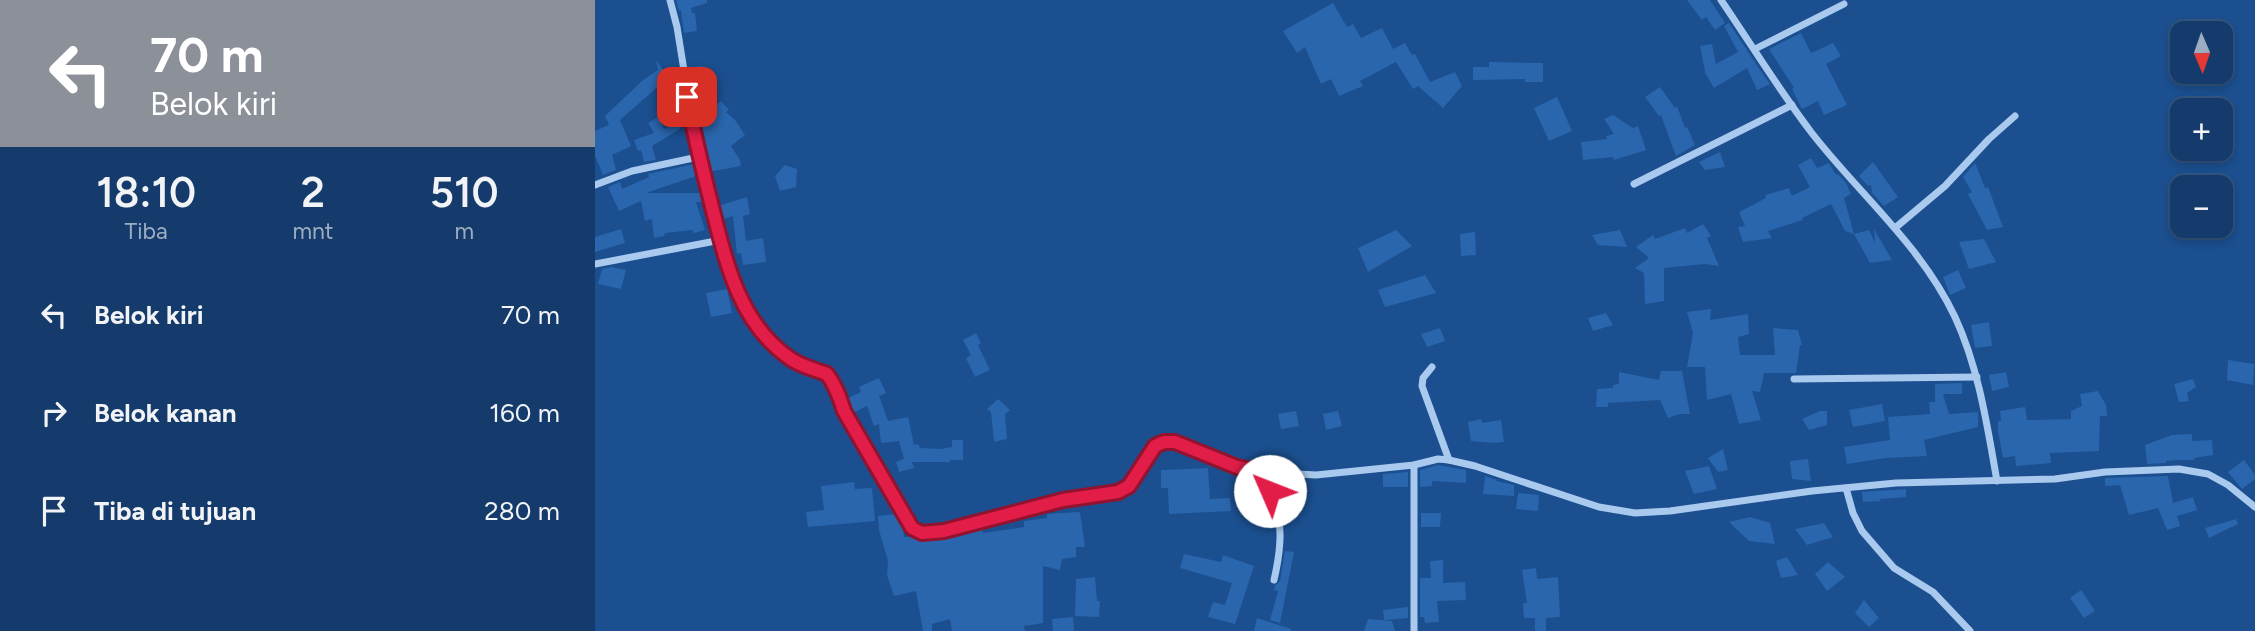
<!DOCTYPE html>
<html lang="id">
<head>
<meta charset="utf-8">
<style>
  :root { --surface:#143b6b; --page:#214673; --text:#f1f3f6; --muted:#9dadc1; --line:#33557e }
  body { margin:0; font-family:Figtree,sans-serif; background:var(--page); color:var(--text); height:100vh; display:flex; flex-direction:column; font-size:26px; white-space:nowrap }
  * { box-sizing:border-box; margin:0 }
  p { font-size:23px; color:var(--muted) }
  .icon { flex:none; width:38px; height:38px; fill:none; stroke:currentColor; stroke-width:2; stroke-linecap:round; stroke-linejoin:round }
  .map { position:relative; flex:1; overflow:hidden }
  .side { display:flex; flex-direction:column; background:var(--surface); width:595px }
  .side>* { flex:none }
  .top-card { background:#8c9099; color:#fff; overflow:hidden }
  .needle { width:46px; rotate:178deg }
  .controls { position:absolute; left:1575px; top:21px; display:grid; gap:14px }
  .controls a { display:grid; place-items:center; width:63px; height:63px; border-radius:14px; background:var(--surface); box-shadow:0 4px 10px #0003,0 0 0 2px var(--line); font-size:35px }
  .pin { position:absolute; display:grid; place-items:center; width:60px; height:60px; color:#fff; margin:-30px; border-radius:14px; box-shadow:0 4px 10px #0006 }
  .me { position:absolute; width:77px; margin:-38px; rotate:314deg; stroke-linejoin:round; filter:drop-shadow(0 0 5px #0008) }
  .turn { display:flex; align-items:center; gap:24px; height:147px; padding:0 35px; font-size:32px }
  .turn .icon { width:91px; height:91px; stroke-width:2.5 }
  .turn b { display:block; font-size:49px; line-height:60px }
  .eta { display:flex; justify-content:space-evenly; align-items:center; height:119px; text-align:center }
  .eta b { font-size:42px; font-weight:600; line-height:49px }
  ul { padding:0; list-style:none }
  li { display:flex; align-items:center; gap:21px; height:98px; padding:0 35px }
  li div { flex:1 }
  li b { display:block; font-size:26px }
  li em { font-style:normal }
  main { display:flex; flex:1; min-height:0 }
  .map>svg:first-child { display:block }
</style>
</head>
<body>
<main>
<section class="side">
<div class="top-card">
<div class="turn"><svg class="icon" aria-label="left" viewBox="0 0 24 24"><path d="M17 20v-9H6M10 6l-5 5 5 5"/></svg><div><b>70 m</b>Belok kiri</div></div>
</div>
<div class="eta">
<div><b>18:10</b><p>Tiba</p></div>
<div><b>2</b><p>mnt</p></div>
<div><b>510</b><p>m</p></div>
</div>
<ul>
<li><svg class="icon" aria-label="left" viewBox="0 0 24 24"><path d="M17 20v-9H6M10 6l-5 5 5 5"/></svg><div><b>Belok kiri</b></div><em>70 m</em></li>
<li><svg class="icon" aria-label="right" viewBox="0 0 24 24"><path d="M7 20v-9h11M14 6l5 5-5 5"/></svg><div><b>Belok kanan</b></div><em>160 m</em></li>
<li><svg class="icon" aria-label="arrive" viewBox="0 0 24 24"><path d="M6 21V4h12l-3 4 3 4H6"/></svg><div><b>Tiba di tujuan</b></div><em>280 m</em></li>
</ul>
</section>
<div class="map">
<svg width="1660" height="631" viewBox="0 0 1660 631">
  <rect width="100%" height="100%" fill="#1b4f8f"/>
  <!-- building -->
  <g fill="#2a66ad">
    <path d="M81,0h31v3l-16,5 1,5h3l2,18 -13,2 -3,-23 -2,1z"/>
    <path d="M1092,0h23l15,23 -10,7 -9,-13 -4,3z"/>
    <path d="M738,3l14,24 6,-3 8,14 21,-10 11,21 12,-6 7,12 3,-1 15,28 25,-10 7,14 -19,22 -25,-22 -5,3 -17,-27 -36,19 3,5 -24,10 -8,-17 -10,5 -16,-37 -8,6 -14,-22z"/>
    <path d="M1134,23l31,47 10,14 -13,6 -10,-22 -33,20 -10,-17h1l-5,-25 12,-2 4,20 22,-12 -14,-26z"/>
    <path d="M1206,33l10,20 22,-10 8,13 -15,8 21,41 -23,10 -6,-14 -16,8 -10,-20 2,-1 -25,-39z"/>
    <path d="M61,60l26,37 2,10 -17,4 -6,-27 -41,36 11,26 -19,9 4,15 -13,5 -8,-19v-25l14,-6 -4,-9 38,-36 15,-10z"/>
    <path d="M894,62l54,1v19h-18v-3l-52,1v-13h16z"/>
    <path d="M108,66l4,47 14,-12 8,9 -3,2 9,8 10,15 -14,11 9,14 1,6 -33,6 -5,-24 4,-1 -8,-23 -9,-57z"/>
    <path d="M1065,87l15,21 2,-2 8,22 2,-1 8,18 -19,11 -15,-41 -2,1 -14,-19z"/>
    <path d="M962,97l15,34 -23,10 -15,-33z"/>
    <path d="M1018,115l20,13 5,-2 8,24 -32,10 -1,-3 -30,3 -2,-18 26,-3 -1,-3 8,-2 -10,-15z"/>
    <path d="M63,117l6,12 14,-5 2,5 -28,17 4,14 -12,2 -3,-12 -3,1 -4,-11 20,-7 -6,-10z"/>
    <path d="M1125,152l5,15 -20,3 -6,-8z"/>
    <path d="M1216,158l6,10 12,-5 7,12 2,-1 8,9 5,11 -7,4 10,36 -9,-3 -14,-27 -29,14 1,2 -35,11 4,7 -29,4 -5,-15 7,-1 -6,-14 27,-14 -1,-3 24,-7 3,8 18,-9 -12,-22z"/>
    <path d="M1278,162l25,35 -14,9 -12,-13 -1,-8 -3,1 -9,-10z"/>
    <path d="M1380,163l10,25 3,-1 15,40 -16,3 -19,-36 4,-2 -9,-15z"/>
    <path d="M99,164l2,12 -50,17h55v9h-5l9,28 -11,3 -2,-3 -27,3 -1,3 -10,2 -2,-19 -7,2 -4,-20 -22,10 -11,-24 12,-5 2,7 27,-12 -1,-3z"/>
    <path d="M190,165l12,4 -1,18 -16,4 -5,-15z"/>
    <path d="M152,197l3,17 -7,2 3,25 17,-3 3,24 -23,3 -2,-12 -4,1 -4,-38 -9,3 -3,-14z"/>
    <path d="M1108,224l8,12 -4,2 12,28 -14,-2 -41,4v33l-19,3 -1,-31 -9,-5 14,-10 -13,-11 17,-12 2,4 30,-11 2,5z"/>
    <path d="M26,229l4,14 -30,9v-15z"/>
    <path d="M1279,229l18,31 -22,3 -16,-29 15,-4 6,13z"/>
    <path d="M801,230l16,16 -44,26 -10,-24z"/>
    <path d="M1025,230l7,17 -29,-2 -6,-10z"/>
    <path d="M880,232l1,23 -15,1 -1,-22z"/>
    <path d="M1389,239l12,23 -27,7 -10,-27z"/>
    <path d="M17,267l14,3 -5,19 -23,-5 4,-15z"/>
    <path d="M1363,270l8,18 -16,7 -7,-18z"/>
    <path d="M830,275l11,18 -51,14 -7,-17z"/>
    <path d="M132,289l5,24 -21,4 -5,-24z"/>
    <path d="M1116,309l-1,11 38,-6 1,20 -11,3 2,18h35l-2,-27 25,2 4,15h-2l-4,28h-32l-4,19 -8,-1 9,29 -22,4 -8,-30 -24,6 -2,-33h-18l6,-34 -6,-21z"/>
    <path d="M1011,313l7,12 -20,6 -5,-13z"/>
    <path d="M1394,322l3,24 -17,2 -4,-23z"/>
    <path d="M845,328l5,13 -18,6 -6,-13z"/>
    <path d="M381,333l5,10 -3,2 12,25 -15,7 -9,-19 5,-3 -8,-15z"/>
    <path d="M1633,360l26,4 -1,21 -26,-5z"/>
    <path d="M1066,371h21l8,43h-11l-11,4 -8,-18 -52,3v4h-12l1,-18 16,-1v-3l6,-1v-12l40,8z"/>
    <path d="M1411,372l3,15 -17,4 -3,-16z"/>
    <path d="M284,378l7,15 -7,3 9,25 20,-4 6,28 4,-1 2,4 21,1 11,-2v-7h11v20h-13v2h-38l2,6 -15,4 -3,-10 8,-3 -5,-18 -18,2 -2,-19 -5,2 -7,-20 -15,7 -6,-14 15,-7 -2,-5z"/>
    <path d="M1598,379l3,8 -9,6 2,8 -10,1 -5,-18z"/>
    <path d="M1367,383v11h-19l6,20 29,-2v15l-54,13 3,16 -41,2 -39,6 -3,-17 46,-7 -2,-23 42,-3 -1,-12h6v-18z"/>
    <path d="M1503,391l8,14 1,11h-7l-1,35 -49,2 1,10 -35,3 -1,-10 -12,2 -5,-27v-10h3l-1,-10 25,-4 2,13 44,-1v-8l11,-5 -2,-12z"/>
    <path d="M403,399l12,11 -5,4 2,25 -13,3 -3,-30 -4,-3z"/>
    <path d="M1287,404l3,17 -32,6 -4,-17z"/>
    <path d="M701,411l3,15 -18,3 -3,-15z"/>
    <path d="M743,411l4,15 -16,4 -3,-16z"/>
    <path d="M1225,411h7v14l-18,5 -7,-11z"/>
    <path d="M886,419l1,4 19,-3 3,22 -10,1 -23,-2 -3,-19z"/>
    <path d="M1597,434v7l20,-1 1,15 -19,3v2h-17l-11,1v2l-19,1 -2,-19 27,-10z"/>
    <path d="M1128,449l5,21 -10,2 -10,-14z"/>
    <path d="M1213,459l3,22 -19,-2 -2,-18z"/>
    <path d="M1649,460l11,15v4l-13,10 -14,-17z"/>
    <path d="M843,465l28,5v13l-34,-2v5l-12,1v-17z"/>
    <path d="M1114,466l8,23 -23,5 -9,-23z"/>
    <path d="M613,468l2,31 20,-1 1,13 -62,3 -1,-26h-7v-18z"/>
    <path d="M813,472v15h-25v-13z"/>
    <path d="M890,476l12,4 -1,1 18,4v11l-31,-2z"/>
    <path d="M1573,476l5,27 20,-6 4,13 -20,6 3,10 -13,4 -9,-22 -29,7 -9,-30 -15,1v-8z"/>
    <path d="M259,482l1,7 17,-1 3,33 -67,6 -2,-15 18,-2 -3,-24z"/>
    <path d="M1311,489v8l-26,2v2l-17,1 -1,-10z"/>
    <path d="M923,493l21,2 -1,16 -22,-2z"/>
    <path d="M485,512l5,35h-9v10l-14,2 -2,11 -17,-4v57l-19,3 1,5h-73l-2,-12 -18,5v7h-9l-7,-40 -22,5 -7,-21 1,-14 -9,-31 -1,-14 18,-2 7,12 1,11 10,-1 9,3 50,-7 -1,-4 9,-2 2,7 41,-6v-6l23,-3v-4z"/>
    <path d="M826,513h20l-1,14h-19z"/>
    <path d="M1155,517l20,6 5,21 -26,-3 -20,-19z"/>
    <path d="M1641,519l2,5 -29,14 -4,-10z"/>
    <path d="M1229,523l9,14 -26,8 -12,-16z"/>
    <path d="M690,551l9,1 -14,71 -10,-3 8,-29 -4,-1 1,-4 5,-5z"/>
    <path d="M589,554l37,8 2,-7 31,11 -19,58 -27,-7 5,-15 12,3 7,-22 -52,-15z"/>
    <path d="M1192,557l11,18 -17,3 -5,-17z"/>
    <path d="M848,560v23l22,-1 1,18 -29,1 2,21 -14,1 -1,-6h-4v-39h11l-1,-17z"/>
    <path d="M1233,562l17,15 -18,14 -12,-17z"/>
    <path d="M941,568l1,11 21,-2 2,40 -14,1v13h-11v-13h-11l-1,-15h4l-5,-33z"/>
    <path d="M500,577l2,24h3l-1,16 -24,-1 1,-37z"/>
    <path d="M1486,590l14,21 -11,7 -14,-20z"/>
    <path d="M1269,600l15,18 -10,9 -14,-14z"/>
    <path d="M813,607v11l-24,2 -1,-10z"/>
    <path d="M478,617l1,14h-21l-1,-12z"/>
    <path d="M662,618l34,11v2h-37z"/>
    <path d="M773,619l24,2 3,10h-31z"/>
  </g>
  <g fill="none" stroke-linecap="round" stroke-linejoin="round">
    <!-- minor -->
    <g stroke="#a9c9ee" stroke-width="7">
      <path d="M75,0l7,27 21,130 34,125 21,38 21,26 27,19 26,10c8,11 13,23 17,36l63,110 5,7 10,5 10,-1 131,-32 55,-8 11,-6 26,-40 12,-5 30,9 40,16 25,6 54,3 98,-10 24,-6 11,1 26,6 124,41 36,6 35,-2 142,-20 84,-8 159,-4 50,-7 74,-3 29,5 20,11 27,22"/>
      <path d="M1126,0c30,44 58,90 90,132 48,62 110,113 144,185 24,52 32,108 42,164"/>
      <path d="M1160,49l89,-45"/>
      <path d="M1039,184l158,-79"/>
      <path d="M0,185l37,-14 66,-14"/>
      <path d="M1300,228l50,-42 44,-47 26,-23"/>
      <path d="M0,264l126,-24"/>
      <path d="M837,367l-9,11 -1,8 27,74"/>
      <path d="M1199,379l183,-2"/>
      <path d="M667,472c3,11 10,20 14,31 7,26 4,51 -2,77"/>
      <path d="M1251,488l7,25 9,18 32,37 39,24 37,39"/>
      <path d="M819,631v-166"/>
    </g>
  </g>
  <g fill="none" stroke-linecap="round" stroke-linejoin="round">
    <defs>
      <path id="route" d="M92,97c7,38 16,74 25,110 14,55 27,115 76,150 11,9 26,12 39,17 9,12 13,24 17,37l68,117 10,5 22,-2 119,-31 55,-8 11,-6 26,-40 9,-4h11l62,25 25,5 8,19"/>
    </defs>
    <!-- route casing -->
    <use href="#route" stroke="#92132f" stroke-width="18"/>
    <!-- route -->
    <use href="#route" stroke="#e11d48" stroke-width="12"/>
  </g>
</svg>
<div class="controls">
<a><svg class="needle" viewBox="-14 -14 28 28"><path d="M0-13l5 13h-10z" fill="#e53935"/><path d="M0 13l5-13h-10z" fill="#9dadc1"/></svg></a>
<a>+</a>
<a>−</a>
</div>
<div class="pin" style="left:92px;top:97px;background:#d93025"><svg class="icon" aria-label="arrive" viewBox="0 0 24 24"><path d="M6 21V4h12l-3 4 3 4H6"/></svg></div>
<svg class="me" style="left:675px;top:491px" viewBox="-20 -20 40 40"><circle r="19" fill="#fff"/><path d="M0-13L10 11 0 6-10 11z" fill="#e11d48"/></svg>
</div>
</main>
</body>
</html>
